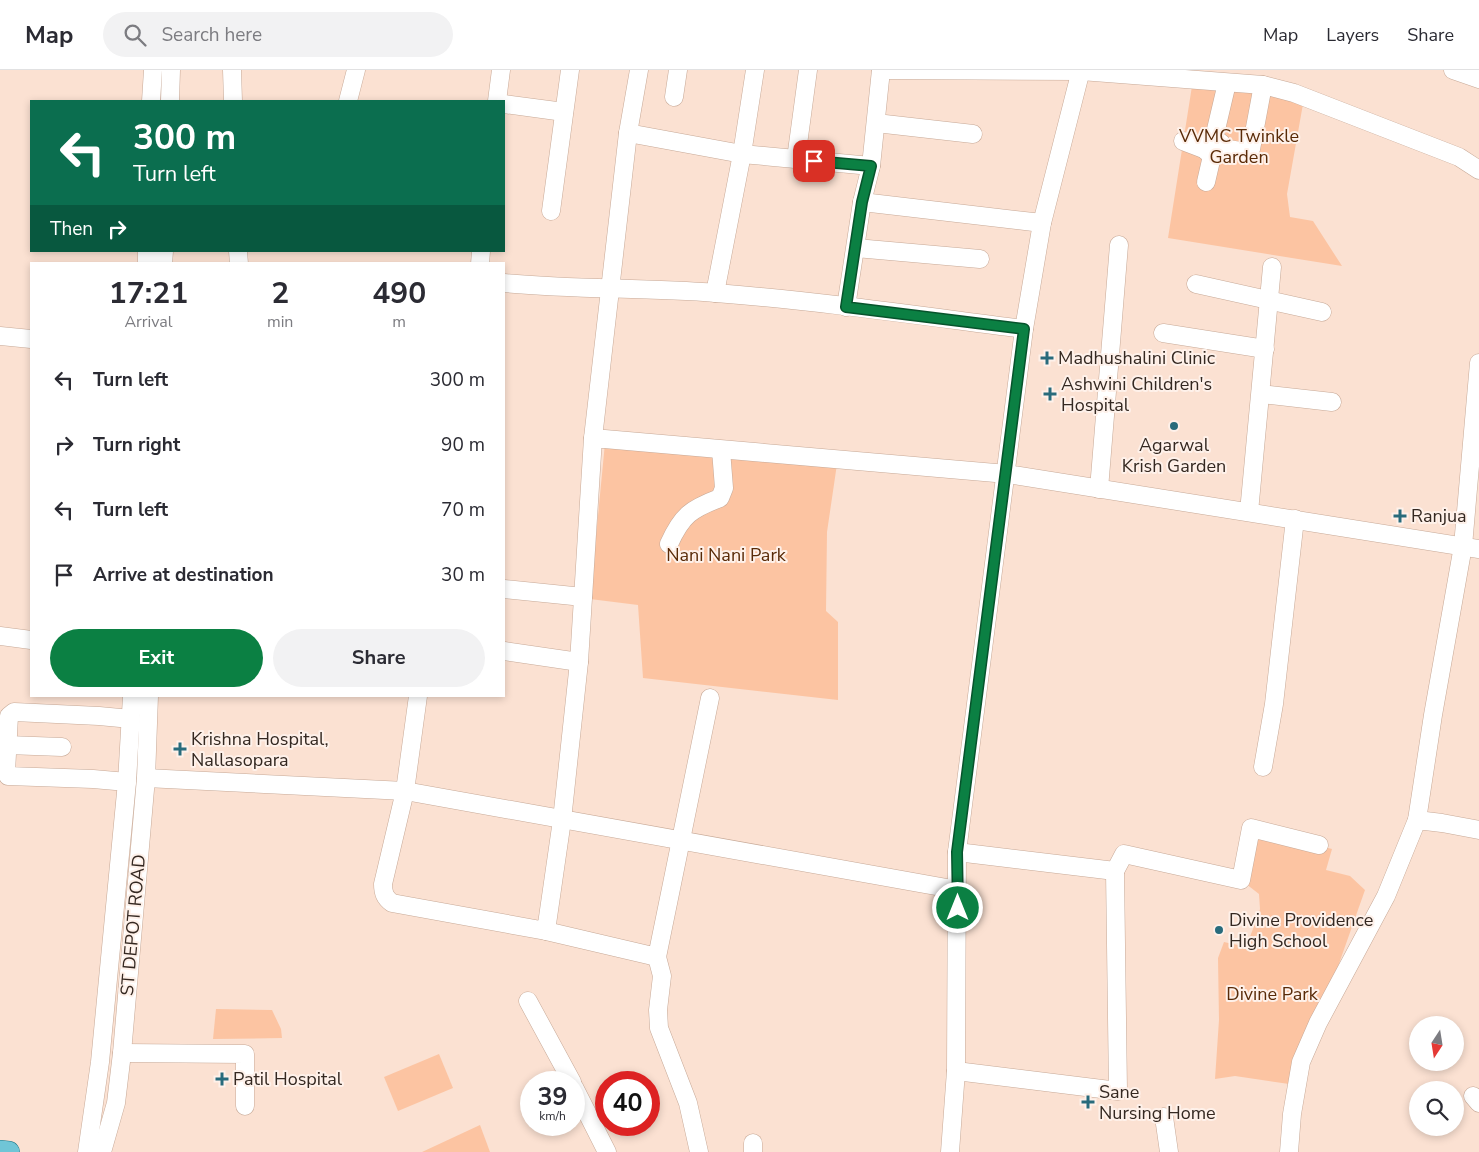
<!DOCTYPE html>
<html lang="en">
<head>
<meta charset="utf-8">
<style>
  :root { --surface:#fff; --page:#f2f2f3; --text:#2b2b33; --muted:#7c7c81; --line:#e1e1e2; --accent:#0b8043 }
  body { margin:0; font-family:"Nunito Sans",sans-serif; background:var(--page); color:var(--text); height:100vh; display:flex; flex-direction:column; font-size:19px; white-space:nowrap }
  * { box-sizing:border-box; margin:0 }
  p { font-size:16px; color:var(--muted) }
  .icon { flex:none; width:28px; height:28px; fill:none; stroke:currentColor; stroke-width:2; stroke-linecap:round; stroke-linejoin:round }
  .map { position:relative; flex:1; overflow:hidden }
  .details { position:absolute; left:30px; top:192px; width:475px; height:435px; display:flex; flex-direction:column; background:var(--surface); border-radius:0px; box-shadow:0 2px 8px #0003 }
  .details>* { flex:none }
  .banner { position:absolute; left:30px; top:30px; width:475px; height:152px; border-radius:0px; box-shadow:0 2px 8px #0003; background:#0b6e4f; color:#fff; overflow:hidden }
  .needle { width:32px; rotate:192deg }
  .tools { position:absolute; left:1409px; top:946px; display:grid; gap:10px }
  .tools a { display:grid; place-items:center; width:55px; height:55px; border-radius:50%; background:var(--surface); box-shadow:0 2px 8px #0003; font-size:25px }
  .speed { position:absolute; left:520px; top:1001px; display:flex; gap:10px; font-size:25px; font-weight:700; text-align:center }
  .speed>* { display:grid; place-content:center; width:65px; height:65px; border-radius:50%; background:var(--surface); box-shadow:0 2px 8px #0003; line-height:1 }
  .speed small { font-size:12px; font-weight:400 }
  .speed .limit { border:8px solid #d22; background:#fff; color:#111 }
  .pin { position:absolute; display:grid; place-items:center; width:42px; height:42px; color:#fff; margin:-21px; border-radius:10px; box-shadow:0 2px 8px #0006 }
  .me { position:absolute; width:55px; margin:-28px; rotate:0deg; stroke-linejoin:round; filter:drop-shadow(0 0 4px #0008) }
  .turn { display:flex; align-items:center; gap:18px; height:105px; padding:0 20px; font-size:22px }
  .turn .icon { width:65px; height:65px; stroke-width:2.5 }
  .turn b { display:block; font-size:35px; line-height:42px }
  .then { display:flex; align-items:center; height:48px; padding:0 20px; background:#0003; gap:10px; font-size:19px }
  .eta { display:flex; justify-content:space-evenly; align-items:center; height:85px; text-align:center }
  .eta b { font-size:30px; font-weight:700; line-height:35px }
  .action { display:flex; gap:10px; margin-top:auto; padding:10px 20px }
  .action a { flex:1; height:58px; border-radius:30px; background:var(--accent); color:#fff; font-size:20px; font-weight:700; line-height:58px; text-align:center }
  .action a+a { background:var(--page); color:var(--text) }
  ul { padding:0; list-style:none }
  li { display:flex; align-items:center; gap:15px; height:65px; padding:0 20px }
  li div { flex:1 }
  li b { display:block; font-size:19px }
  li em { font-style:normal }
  header { display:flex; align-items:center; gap:30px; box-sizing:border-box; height:70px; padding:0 25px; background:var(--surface); border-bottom:1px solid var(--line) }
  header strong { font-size:24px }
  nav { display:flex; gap:28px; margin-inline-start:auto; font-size:18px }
  .search { width:350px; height:45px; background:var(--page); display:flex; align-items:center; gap:12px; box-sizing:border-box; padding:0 18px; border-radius:28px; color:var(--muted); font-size:19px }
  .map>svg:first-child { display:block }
</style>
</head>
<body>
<header>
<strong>Map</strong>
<div class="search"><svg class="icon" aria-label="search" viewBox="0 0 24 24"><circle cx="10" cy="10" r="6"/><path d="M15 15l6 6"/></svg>Search here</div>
<nav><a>Map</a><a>Layers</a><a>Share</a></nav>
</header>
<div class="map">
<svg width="1479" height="1082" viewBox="0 0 1479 1082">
  <rect width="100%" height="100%" fill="#fbe1d2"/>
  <!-- green -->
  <g fill="#fcc4a2">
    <path d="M1192,16l68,4 43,14 -16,90 3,23 23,4 29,45 -174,-28z"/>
    <path d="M605,373l232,21 -10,68 -1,79 12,11v78l-195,-22 -5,-73 -48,-6z"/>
    <path d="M1251,758l81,21 -6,21 24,6 15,14 -47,133 -29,61 -54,-8 -20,3 4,-59 -1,-62 6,-16 22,5 12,-31 2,-7 -1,-15 -18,-14z"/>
    <path d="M216,939l56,1 9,19 1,9 -69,1z"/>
    <path d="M439,984l14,34 -55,23 -14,-34z"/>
    <path d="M480,1055l10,27h-68z"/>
  </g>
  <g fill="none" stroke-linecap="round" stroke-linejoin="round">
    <defs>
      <g id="minor">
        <path d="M232,0l1,31"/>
        <path d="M881,0l200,1 182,14 31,8 165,64 20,13"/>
        <path d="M1453,0l26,9"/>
        <path d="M674,27l4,-27"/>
        <path d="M151,31l2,-31"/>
        <path d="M170,31l1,-31"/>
        <path d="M348,31l8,-31"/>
        <path d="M497,31l4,-31"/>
        <path d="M504,34l60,8"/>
        <path d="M876,53l97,11"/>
        <path d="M628,63l114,21 129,12"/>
        <path d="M1214,68l13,-55"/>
        <path d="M1183,71l21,8"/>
        <path d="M1222,78l24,4 5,-3 12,-64"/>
        <path d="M796,89l12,-89"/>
        <path d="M1206,112l6,-26 9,-5v-8l-7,-5 -9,5 -1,6 8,7"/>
        <path d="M862,132l180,21"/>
        <path d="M551,141l19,-141"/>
        <path d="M856,178l124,11"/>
        <path d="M238,181l1,13"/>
        <path d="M147,194v-13"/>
        <path d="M163,194l1,-13"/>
        <path d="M480,194l1,-13"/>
        <path d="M504,213c70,7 141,4 212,10 103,8 206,23 308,36"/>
        <path d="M1196,214l126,28"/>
        <path d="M715,223l27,-139 13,-84"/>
        <path d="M846,237l16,-105 9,-36 10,-96"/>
        <path d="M1163,263l102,16"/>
        <path d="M0,266l31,3"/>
        <path d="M1261,324l71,8"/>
        <path d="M593,368l35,-305 11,-63"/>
        <path d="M1099,419l20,-244"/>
        <path d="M1249,442l23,-245"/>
        <path d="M669,474c13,-29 22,-35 51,-46l4,-10 -3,-38"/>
        <path d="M504,519l79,8"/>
        <path d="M0,566l31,4"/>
        <path d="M504,581l75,11"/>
        <path d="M418,626l-13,95 -22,93c0,9 2,14 9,19l154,28 16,-111 17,-158 14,-224 414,36 472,75"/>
        <path d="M7,675l55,2"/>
        <path d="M1263,697l11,-63 21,-185"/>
        <path d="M146,708l259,13 553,99"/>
        <path d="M127,712l-34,-3 -85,-3 -2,-4 3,-56 5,-4 85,4 32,3"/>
        <path d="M1417,750l16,-105 30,-169 16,-183"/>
        <path d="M957,782l158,19 9,-17 117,26 10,-52 68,17"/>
        <path d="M546,861l111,26 53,-259"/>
        <path d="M657,887l5,19 -4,34 1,18 29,75 11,49"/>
        <path d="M528,931l44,81"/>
        <path d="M122,983l123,1v52"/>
        <path d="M956,1001l162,20 -3,-220"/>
        <path d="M574,1017l33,65"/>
        <path d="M1473,1026l6,7"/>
        <path d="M1164,1047l5,35"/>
        <path d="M753,1073v9"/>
        <path d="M87,1082l13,-90 27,-280 5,-86"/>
        <path d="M102,1082l14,-49 6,-50 24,-275 3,-82"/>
        <path d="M950,1082l6,-81 1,-219 67,-523 18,-106 39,-153"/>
        <path d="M1289,1082l3,-38 9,-52 17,-39 68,-127 31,-76 25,3 37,7"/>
      </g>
      <path id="major" d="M0,1081l9,1"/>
    </defs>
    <!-- minor casing -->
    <use href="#minor" stroke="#c7a997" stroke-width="19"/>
    <!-- major casing -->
    <use href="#major" stroke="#1d7585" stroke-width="22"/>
    <!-- minor -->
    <use href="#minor" stroke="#fff" stroke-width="18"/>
    <!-- major -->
    <use href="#major" stroke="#70c5d6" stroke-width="21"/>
  </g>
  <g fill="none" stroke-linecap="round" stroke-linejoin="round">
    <defs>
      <path id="route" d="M814,91l57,5 -9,36 -16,105 178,22 -67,523 1,56"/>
    </defs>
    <!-- route casing -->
    <use href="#route" stroke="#07532c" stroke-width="12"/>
    <!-- route -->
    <use href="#route" stroke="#0b8043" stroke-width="9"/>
  </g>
  <!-- markers -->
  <g fill="#286b7c" stroke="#fef1ea" stroke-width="2">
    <path d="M1044.5 280.5h5v5h5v5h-5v5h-5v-5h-5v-5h5z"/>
    <path d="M1047.5 316.5h5v5h5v5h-5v5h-5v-5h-5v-5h5z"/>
    <circle cx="1174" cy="356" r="5"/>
    <path d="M1397.5 438.5h5v5h5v5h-5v5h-5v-5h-5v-5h5z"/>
    <path d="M177.5 671.5h5v5h5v5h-5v5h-5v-5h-5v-5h5z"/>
    <circle cx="1219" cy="860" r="5"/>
    <path d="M219.5 1001.5h5v5h5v5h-5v5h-5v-5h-5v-5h5z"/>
    <path d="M1085.5 1024.5h5v5h5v5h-5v5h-5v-5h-5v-5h5z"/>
  </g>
  <g text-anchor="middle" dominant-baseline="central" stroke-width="4" stroke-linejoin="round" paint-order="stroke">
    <!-- park labels -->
    <g font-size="18" fill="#592a07" stroke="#fef1ea">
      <text x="1239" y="66">VVMC Twinkle<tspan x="1239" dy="21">Garden</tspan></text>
      <text x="726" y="485">Nani Nani Park</text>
      <text x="1272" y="924">Divine Park</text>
    </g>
    <!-- poi labels -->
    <g font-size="18" fill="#342821" stroke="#fef1ea" text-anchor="start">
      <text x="1058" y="288">Madhushalini Clinic</text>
      <text x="1061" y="314">Ashwini Children's<tspan x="1061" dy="21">Hospital</tspan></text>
      <text x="1174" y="375" text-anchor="middle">Agarwal<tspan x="1174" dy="21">Krish Garden</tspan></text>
      <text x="1411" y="446">Ranjua</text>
      <text x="191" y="669">Krishna Hospital,<tspan x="191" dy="21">Nallasopara</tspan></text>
      <text x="1229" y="850">Divine Providence<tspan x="1229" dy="21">High School</tspan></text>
      <text x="233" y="1009">Patil Hospital</text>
      <text x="1099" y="1022">Sane<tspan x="1099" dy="21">Nursing Home</tspan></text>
    </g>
    <!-- street labels -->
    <g font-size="18" fill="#342821" stroke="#fef1ea">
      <text transform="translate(133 855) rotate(-85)">ST DEPOT ROAD</text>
    </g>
  </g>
</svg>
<div class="tools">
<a><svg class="needle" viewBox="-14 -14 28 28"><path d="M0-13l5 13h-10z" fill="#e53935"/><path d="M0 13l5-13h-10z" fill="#7c7c81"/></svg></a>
<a><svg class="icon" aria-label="search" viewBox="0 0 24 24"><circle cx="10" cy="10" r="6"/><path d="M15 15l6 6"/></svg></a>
</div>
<div class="speed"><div>39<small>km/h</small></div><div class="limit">40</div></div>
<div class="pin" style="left:814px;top:91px;background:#d93025"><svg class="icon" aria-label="arrive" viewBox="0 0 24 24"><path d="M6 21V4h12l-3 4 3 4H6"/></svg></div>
<svg class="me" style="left:958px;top:838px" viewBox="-20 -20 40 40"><circle r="17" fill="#0b8043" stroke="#fff" stroke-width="3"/><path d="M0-11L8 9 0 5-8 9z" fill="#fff"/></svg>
<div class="banner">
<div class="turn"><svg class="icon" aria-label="left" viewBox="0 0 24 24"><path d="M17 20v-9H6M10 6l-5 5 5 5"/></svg><div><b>300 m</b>Turn left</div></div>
<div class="then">Then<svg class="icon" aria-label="right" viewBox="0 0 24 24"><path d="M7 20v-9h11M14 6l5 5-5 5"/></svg></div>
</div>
<section class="details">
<div class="eta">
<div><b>17:21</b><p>Arrival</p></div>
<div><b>2</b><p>min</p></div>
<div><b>490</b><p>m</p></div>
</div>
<ul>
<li><svg class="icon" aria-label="left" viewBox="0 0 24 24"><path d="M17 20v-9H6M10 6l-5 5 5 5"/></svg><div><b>Turn left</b></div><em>300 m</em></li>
<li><svg class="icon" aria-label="right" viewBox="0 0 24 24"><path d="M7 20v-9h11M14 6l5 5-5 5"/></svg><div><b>Turn right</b></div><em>90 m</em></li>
<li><svg class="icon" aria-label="left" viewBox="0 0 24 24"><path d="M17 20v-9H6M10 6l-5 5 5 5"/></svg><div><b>Turn left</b></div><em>70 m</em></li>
<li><svg class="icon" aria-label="arrive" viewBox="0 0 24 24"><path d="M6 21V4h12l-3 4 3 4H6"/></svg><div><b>Arrive at destination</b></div><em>30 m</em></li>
</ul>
<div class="action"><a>Exit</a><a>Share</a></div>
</section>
</div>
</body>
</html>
